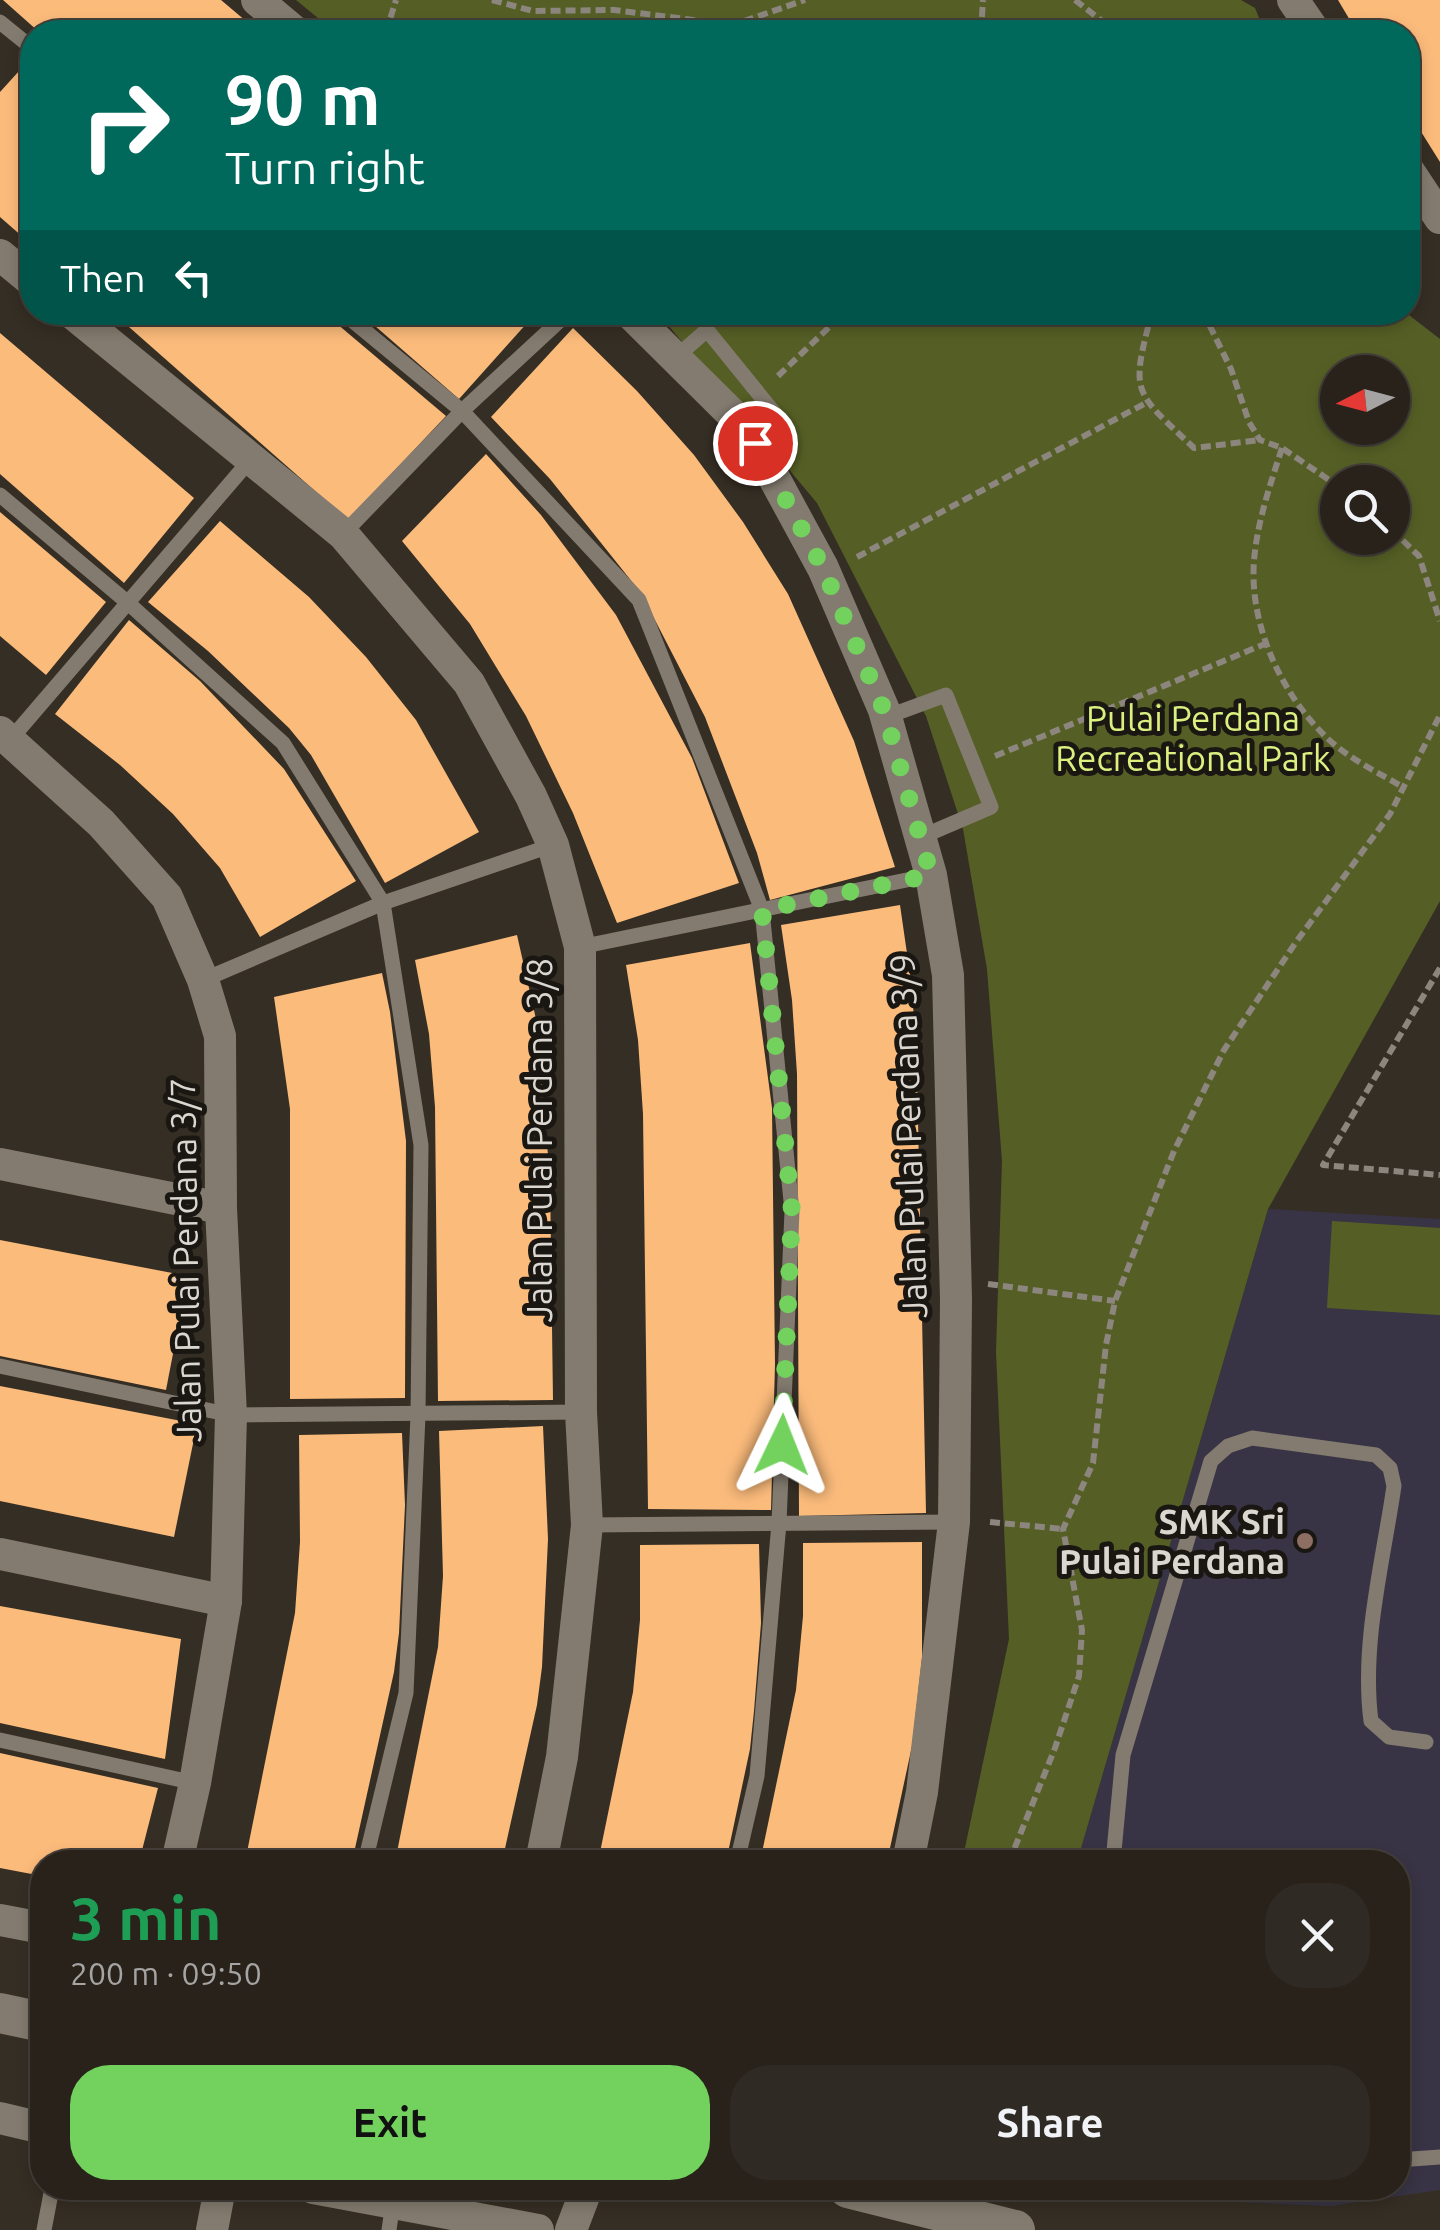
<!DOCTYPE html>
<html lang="en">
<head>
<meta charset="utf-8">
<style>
  :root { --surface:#28221b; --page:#302a24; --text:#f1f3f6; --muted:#a5a4a3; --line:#443f3a; --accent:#72d25d }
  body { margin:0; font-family:Ubuntu,sans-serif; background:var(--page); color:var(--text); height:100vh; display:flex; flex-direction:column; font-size:38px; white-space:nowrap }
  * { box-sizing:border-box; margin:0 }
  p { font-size:32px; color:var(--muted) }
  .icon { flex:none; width:55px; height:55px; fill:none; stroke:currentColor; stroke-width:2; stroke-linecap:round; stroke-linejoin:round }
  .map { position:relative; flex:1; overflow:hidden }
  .details { position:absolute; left:30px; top:1850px; width:1380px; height:350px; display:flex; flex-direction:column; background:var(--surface); border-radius:40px; box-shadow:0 5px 15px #0003,0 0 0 2px var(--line) }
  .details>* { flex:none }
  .top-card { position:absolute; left:20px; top:20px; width:1400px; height:305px; border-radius:40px; box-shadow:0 5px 15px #0003,0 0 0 2px var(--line); background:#00695c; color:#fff; overflow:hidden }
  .needle { width:65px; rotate:264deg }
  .fabs { position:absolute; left:1320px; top:355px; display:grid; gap:20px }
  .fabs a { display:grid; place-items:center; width:90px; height:90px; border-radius:50%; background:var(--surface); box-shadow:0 5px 15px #0003,0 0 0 2px var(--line); font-size:50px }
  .pin { position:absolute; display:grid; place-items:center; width:85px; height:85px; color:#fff; margin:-42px; border:5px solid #fff; border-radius:50%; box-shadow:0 2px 10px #0007 }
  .me { position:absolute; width:110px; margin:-55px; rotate:2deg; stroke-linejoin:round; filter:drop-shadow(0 0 8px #0008) }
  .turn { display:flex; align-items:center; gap:35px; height:210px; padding:0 40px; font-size:45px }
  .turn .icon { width:130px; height:130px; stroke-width:2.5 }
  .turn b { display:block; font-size:70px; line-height:85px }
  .then { display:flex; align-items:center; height:95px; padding:0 40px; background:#0003; gap:20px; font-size:38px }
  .round { display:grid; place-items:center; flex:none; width:105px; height:105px; border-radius:40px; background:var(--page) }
  .head { display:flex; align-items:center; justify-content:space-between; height:170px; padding:0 40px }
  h1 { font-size:60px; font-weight:700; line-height:75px; color:#1e9e55 }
  .button { display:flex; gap:20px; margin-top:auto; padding:20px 40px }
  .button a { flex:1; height:115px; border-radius:40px; background:var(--accent); color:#111; font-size:40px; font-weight:700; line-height:115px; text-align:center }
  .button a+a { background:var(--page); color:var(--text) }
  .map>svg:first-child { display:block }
</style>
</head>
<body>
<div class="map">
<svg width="1440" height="2230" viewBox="0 0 1440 2230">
  <rect width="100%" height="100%" fill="#352e24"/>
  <!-- education -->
  <path fill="#393445" d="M1268,1209l172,10v971l-109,16 -246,-10v-8h313v-326h-321z"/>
  <!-- green -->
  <g fill="#555f25" fill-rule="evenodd">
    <path d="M296,0h945l14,8 10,24h-930z"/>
    <path d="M1405,312l35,27v562l-172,308 -191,653h-115l47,-223 -13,-287 6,-191 -15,-192 -24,-140 -37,-113 -109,-213 -159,-190zM1338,372h54v56h-54zM1338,482h54v56h-54z"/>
    <path d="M1332,1221l108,7v87l-113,-7z"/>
  </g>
  <!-- building -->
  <g fill="#fbbb7b">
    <path d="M3,0h218l38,32h-220z"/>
    <path d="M1338,0h102v162l-32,-51v-79h-51z"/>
    <path d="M29,60l3,3v182l-32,-28v-125z"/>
    <path d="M112,312h211l123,104 -98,104z"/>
    <path d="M359,312h178l-78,87z"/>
    <path d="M573,328l64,63 57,64 49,67 45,72 66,147 41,126 -125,33 -13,-47 -52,-136 -64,-124 -91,-114 -59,-62z"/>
    <path d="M0,333l194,165 -70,85 -124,-109z"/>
    <path d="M486,454l55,61 75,100 76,143 47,125 -122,40 -44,-110 -47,-97 -56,-92 -68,-83z"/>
    <path d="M0,512l106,90 -60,73 -46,-39z"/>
    <path d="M220,521l89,76 57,60 50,63 63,112 -94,51 -74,-128 -22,-27 -81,-77 -60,-49z"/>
    <path d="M129,620l71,61 84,88 72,112 -96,56 -40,-69 -47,-54 -53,-49 -65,-51z"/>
    <path d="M900,905l12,83 5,82 9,443 -127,3 -2,-442 -5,-74 -11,-75z"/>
    <path d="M517,935l19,84 14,159 3,222 -115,1 -3,-294 -6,-73 -14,-74z"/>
    <path d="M750,943l22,165 3,256 -4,146 -123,-1 -5,-395 -5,-74 -12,-75z"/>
    <path d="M382,973l8,39 16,129 -1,257 -115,1v-290l-16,-112z"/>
    <path d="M0,1240l188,36 -22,114 -166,-34z"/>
    <path d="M0,1386l197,38 -23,113 -174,-36z"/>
    <path d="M543,1426l5,113 -6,128 -5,38 -35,157h-107l43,-215 5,-71 -4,-145z"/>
    <path d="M402,1433l3,72 -6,128 -5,39 -42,190h-107l50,-249 5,-71 -1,-107z"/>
    <path d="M922,1542v116l-10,88 -25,116h-127l36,-172 7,-74v-73z"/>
    <path d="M759,1544l2,79 -7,88 -4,38 -24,113h-128l35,-170 7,-72v-75z"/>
    <path d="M0,1606l181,33 -16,120 -165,-36z"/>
    <path d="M0,1753l158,35 -19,74h-97v14l-42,-8z"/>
  </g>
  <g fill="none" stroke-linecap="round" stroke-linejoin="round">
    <!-- path -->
    <g stroke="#8c867e" stroke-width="6" stroke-dasharray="10 5" stroke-linecap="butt">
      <path d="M492,0l41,11 81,-1 119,15 72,-25"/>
      <path d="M1075,0l41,32"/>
      <path d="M386,32l10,-32"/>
      <path d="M981,32l2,-32"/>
      <path d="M1152,312c-22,83 -19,78 42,136l66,-8"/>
      <path d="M1203,312l28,57 18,53 11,18 22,8 56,38"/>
      <path d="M778,376l67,-64"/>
      <path d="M1282,448c-12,37 -25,75 -28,113 -5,63 27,132 71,175 21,21 52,36 78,51"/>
      <path d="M1392,530l27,26 21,65"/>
      <path d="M857,557l289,-154"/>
      <path d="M995,756l272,-113"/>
      <path d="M1440,968l-117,197 117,10"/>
      <path d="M988,1284l127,17"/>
      <path d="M990,1522l73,7"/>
      <path d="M1009,1862l46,-114 24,-72 3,-46 -19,-101 30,-66 13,-118 9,-44 59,-150 50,-101 72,-108 94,-128 50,-99"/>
    </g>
    <!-- service -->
    <g stroke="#837b6f" stroke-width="15">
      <path d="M0,22l32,26"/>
      <path d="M342,312l120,99 177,189 123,310 30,301 -13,312 -22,253 -20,86"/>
      <path d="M675,358l32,-28 73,90 -25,23"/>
      <path d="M0,495l127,107 156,141 100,160 38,242 -3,270 -12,278 -41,169"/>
      <path d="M343,534l119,-123 107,-99"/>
      <path d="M886,717l60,-22 45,112 -70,30"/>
      <path d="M10,740l241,-281"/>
      <path d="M580,947l351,-72"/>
      <path d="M203,980l180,-77 170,-58"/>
      <path d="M0,1366l231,49 350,-3"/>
      <path d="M587,1525l367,-3"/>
      <path d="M0,1740l195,43"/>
      <path d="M1113,1862l10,-107 88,-294 17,-15 24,-8 124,17 14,13 4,18c-11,76 -33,158 -23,235l18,16 37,5"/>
      <path d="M1398,2160l42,-3"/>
      <path d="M44,2230l8,-42"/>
      <path d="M389,2230l4,-28"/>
    </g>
    <!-- minor -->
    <g stroke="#837b6f" stroke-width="32">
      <path d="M257,0l38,32"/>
      <path d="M1293,0l22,32"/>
      <path d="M1408,170l32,48"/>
      <path d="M0,255l32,26"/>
      <path d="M71,312l272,222 126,149 62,113 22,49 27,102 1,465 6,113 -25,232 -21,105"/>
      <path d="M629,312l119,118 75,138 61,142 47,165 17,100 8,324 -2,223 -32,270 -14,70"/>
      <path d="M0,732l101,91 66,74 36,83 17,56 1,172 10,207 -5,186 -31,182 -18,79"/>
      <path d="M0,1164l221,44"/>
      <path d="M0,1554l226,47"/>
      <path d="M0,1920l42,8"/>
      <path d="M0,2118l42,10"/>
      <path d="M313,2188l225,42"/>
      <path d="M212,2230l8,-42"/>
      <path d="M571,2230l16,-42"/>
    </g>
    <!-- tertiary -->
    <g stroke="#837b6f" stroke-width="40">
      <path d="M0,2013l42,9"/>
      <path d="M848,2188l167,42"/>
    </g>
  </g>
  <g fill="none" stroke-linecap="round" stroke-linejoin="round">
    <!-- route -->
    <path stroke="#72d25d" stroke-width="18" stroke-dasharray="0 32.4" d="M755,443l68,125 61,142 47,165 -169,35 30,301 -10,234"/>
  </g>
  <!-- markers -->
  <circle fill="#8d6e63" stroke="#1a1713" stroke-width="4" cx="1305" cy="1541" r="10"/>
  <g text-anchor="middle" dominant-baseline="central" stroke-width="10" stroke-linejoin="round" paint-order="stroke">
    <!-- park labels -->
    <g font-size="35" fill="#dcf080" stroke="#1a1713">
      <text x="1193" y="718">Pulai Perdana<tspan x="1193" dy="40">Recreational Park</tspan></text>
    </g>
    <!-- street labels -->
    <g font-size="35" fill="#dbd7d0" stroke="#1a1713">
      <text transform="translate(908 1136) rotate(-92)">Jalan Pulai Perdana 3/9</text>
      <text transform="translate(539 1140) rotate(-90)">Jalan Pulai Perdana 3/8</text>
      <text transform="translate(185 1260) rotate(-91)">Jalan Pulai Perdana 3/7</text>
    </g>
    <!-- poi labels -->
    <g font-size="35" font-weight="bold" fill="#dbd7d0" stroke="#1a1713" text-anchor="end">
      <text x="1285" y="1521">SMK Sri<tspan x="1285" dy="40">Pulai Perdana</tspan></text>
    </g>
  </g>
</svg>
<div class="fabs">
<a><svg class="needle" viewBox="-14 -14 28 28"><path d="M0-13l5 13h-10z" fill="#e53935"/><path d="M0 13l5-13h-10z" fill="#a5a4a3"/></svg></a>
<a><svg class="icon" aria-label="search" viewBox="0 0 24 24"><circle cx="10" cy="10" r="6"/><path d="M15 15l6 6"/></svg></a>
</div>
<div class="pin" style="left:755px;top:443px;background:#d93025"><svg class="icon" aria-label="arrive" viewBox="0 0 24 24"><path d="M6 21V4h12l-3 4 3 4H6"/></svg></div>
<svg class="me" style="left:782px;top:1445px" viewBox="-20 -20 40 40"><path d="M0-17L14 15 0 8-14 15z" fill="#72d25d" stroke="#fff" stroke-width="4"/></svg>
<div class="top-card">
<div class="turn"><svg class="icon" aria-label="right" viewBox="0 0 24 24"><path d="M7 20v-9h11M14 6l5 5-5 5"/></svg><div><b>90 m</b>Turn right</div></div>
<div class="then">Then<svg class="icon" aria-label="left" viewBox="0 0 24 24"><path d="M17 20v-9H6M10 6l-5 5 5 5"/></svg></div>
</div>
<section class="details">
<div class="head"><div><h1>3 min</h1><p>200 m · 09:50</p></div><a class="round"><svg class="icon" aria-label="close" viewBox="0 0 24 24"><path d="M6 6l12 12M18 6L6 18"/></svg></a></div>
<div class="button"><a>Exit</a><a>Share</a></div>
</section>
</div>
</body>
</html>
